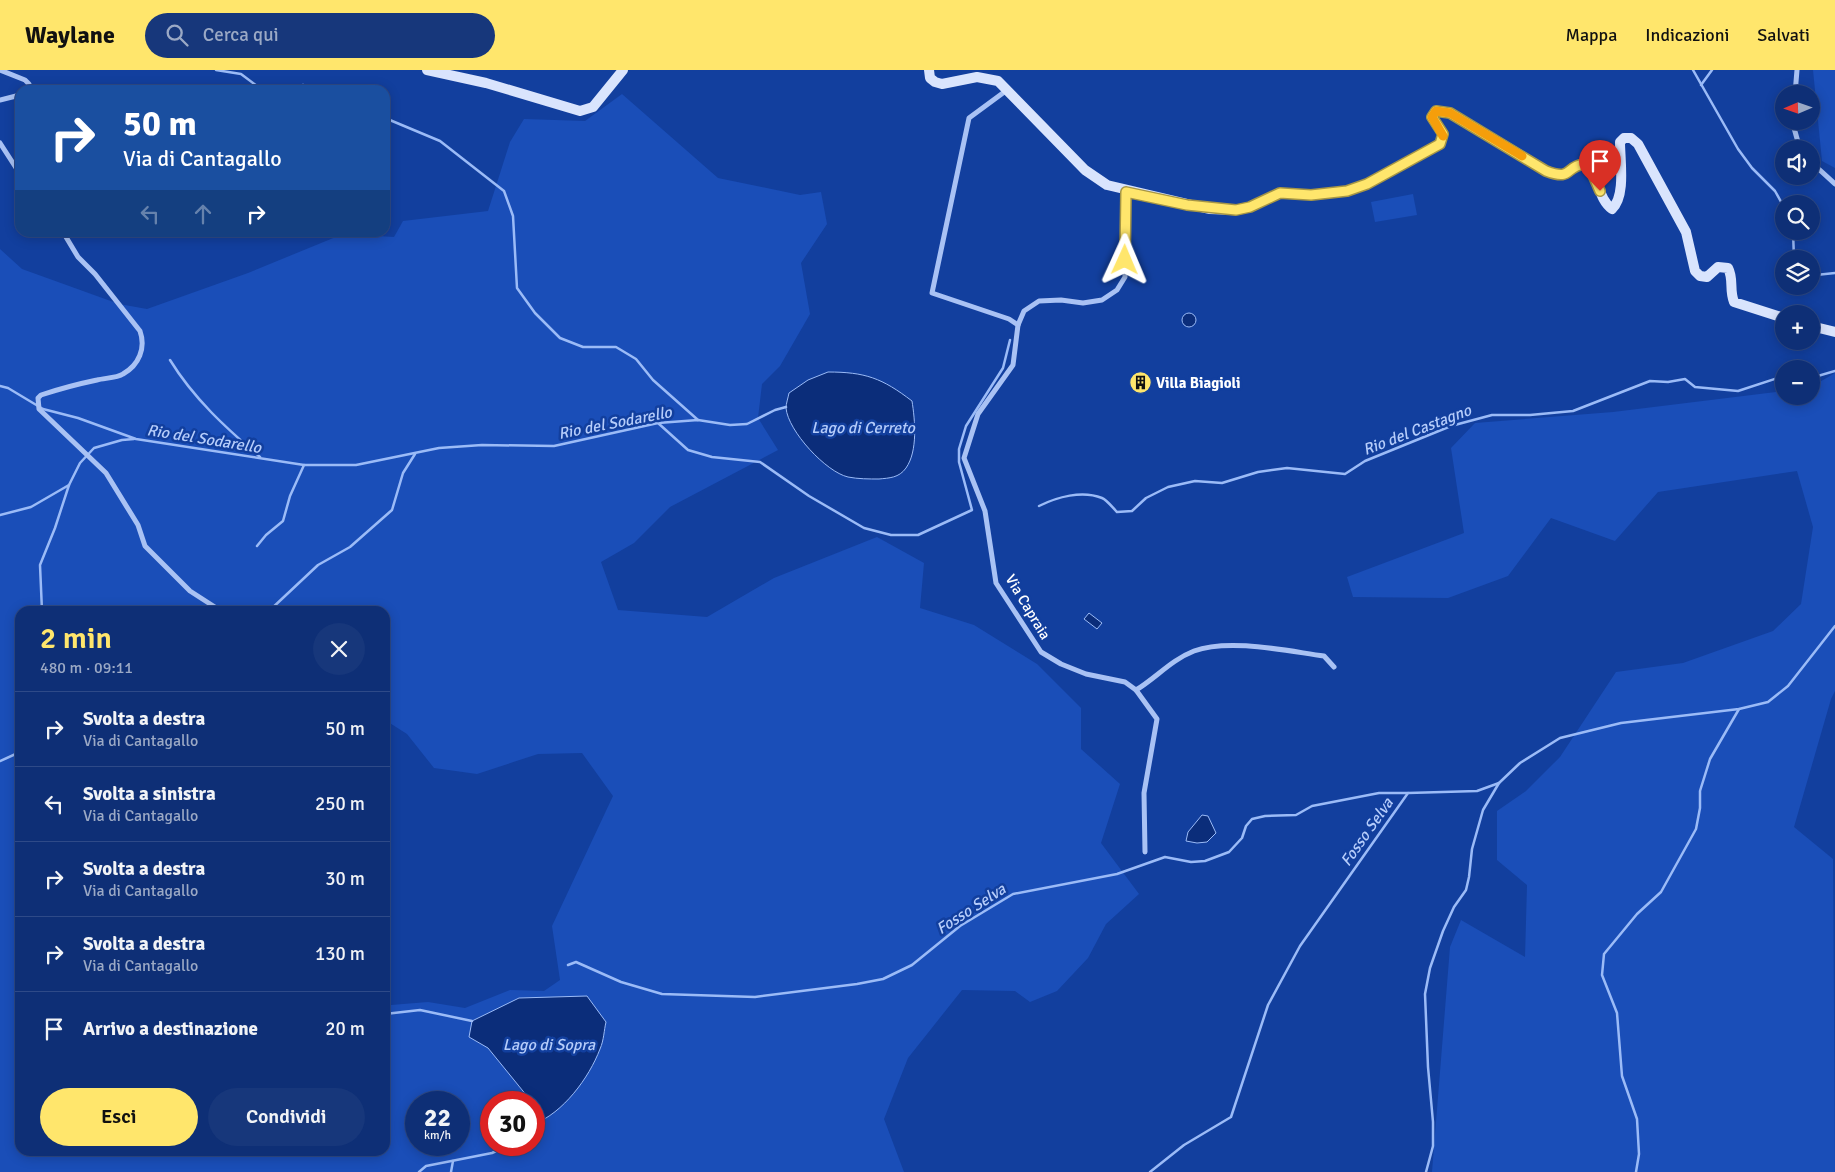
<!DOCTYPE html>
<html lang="it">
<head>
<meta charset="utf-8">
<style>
  :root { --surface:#0e2f76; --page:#17377b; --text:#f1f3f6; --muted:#9ba9c5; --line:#2e4a88; --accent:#ffe66c }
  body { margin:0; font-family:Signika,sans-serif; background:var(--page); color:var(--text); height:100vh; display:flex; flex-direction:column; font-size:19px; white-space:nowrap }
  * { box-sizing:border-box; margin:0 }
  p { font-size:16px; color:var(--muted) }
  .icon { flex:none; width:28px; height:28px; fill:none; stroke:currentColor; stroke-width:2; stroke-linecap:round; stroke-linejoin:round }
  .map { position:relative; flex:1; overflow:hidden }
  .panel { position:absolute; left:15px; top:536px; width:375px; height:550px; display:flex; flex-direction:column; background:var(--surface); border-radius:15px; box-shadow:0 2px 12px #0003,0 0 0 1px var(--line) }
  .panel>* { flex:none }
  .top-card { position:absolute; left:15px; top:15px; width:375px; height:152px; border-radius:15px; box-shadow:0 2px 12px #0003,0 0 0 1px var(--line); background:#1a4fa0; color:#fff; overflow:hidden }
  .needle { width:32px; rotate:268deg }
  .tools { position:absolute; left:1775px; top:15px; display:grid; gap:10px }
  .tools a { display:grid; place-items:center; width:45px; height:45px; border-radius:50%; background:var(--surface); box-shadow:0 2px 12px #0003,0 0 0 1px var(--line); font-size:25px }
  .speed { position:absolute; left:405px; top:1021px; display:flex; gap:10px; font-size:25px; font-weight:700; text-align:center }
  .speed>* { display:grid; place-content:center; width:65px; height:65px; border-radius:50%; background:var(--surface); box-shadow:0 2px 12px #0003,0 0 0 1px var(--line); line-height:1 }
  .speed small { font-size:12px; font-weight:400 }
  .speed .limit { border:8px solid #d22; background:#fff; color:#111 }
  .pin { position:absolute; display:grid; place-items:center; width:42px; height:42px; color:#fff; margin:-51px -21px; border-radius:50% 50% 50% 0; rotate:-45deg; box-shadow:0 0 5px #0007 }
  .pin .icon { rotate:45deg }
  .me { position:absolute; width:55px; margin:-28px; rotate:1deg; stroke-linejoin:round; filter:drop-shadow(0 0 4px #0008) }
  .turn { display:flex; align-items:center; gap:18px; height:105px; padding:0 25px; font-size:22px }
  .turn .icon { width:65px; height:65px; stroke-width:2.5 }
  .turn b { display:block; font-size:35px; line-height:42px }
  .lanes { display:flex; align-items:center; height:48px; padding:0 25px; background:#0003; justify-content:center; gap:25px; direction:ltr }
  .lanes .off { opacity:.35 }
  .round { display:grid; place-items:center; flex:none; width:52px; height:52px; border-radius:26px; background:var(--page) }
  .overview { display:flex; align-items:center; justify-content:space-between; height:85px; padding:0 25px }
  h1 { font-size:30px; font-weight:600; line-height:38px; color:var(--accent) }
  .action { display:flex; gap:10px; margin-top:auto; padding:10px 25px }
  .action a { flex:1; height:58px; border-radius:30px; background:var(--accent); color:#111; font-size:20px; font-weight:600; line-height:58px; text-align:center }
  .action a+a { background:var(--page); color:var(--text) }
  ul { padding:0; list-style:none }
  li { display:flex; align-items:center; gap:15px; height:75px; padding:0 25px; border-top:1px solid var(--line) }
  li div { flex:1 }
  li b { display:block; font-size:19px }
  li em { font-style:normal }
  header { display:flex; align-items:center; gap:30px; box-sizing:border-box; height:70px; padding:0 25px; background:var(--accent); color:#111 }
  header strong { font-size:24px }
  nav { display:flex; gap:28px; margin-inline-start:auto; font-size:18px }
  .search { width:350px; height:45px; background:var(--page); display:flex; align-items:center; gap:12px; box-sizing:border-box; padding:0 18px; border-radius:28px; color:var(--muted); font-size:19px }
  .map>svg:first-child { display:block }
</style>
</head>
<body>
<header>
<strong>Waylane</strong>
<div class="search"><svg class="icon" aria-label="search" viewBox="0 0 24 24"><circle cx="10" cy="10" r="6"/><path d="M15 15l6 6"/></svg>Cerca qui</div>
<nav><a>Mappa</a><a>Indicazioni</a><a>Salvati</a></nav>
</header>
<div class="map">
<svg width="1835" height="1102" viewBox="0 0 1835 1102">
  <rect width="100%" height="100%" fill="#123f9e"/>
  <!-- green -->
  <g fill="#1a4eb8" fill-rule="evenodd">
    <path d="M1813,0h22v98l-13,-7z"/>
    <path d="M622,24l96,84 82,17 21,-3 6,32 -26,39 9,51 -30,52 -18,18 -4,34 20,32 -108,57 -36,36 -33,19 17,48 89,7 67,-39 103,-41 47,26 -4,45 54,17 63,39 44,44v41l39,35 -19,59 38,51 -33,30 -18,34 -31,33 -27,11 -15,-11 -53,-1 -54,68 -24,61 20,53h-904v-923l22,20 97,35 28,5 101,-36 95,-39 51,3 9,-16 85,-10 22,-69 14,-23 61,2zM20,541h365v109l22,14 27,34 43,6 61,-20 44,-1 31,43 -61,130 8,54 -16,11 -34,-1 -45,18 -37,-6 -37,3 -6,6v140h-365zM519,928h26l41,78c-15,18 -30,39 -52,48v21h-43v-43h37l-1,-6 -39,-48 14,-40zM416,1032h43v43h-43z"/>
    <path d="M1413,124l4,21 -42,7 -4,-20z"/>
    <path d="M1835,303v318l-4,8 -37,128 39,32 2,313h-403l18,-225 11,-27 64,37 2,-72 -30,-25v-49l29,-20 34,-34 56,-85 67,-9 90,-32 28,-27 12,-77 -16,-56 -139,21 -43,49 -64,-23 -43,58 -60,22 -95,-1 -6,-20 117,-44 -13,-85 24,-25 138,-11 171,-21v5h27v-9z"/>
  </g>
  <!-- water -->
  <g fill="#0b2d7a" stroke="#9bbbf7">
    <circle cx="1189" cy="250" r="7"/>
    <path d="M828,302c37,0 54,6 84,29 3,19 6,50 -6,67 -7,10 -17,10 -27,11 -10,0 -21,0 -31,-2 -22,-5 -60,-46 -62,-69 0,-4 2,-10 3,-15l19,-13z"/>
    <path d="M1089,543l13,10 -5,6 -13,-10z"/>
    <path d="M1202,745l6,1 8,17 -9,9 -10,1 -11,-2 2,-9z"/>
    <path d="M587,926l19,26c-2,8 -2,18 -6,27 -11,29 -37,64 -66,75v-22h-6l-1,-6 -39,-48 -19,-11 3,-16 47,-23z"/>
  </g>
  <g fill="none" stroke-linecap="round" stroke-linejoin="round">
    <!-- stream -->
    <g stroke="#9bbbf7" stroke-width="2.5">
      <path d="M216,0l25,4 16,12 32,3 14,-4 14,5"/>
      <path d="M1693,0l45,79 14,19 23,23 9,16"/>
      <path d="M1701,15l11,-15"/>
      <path d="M385,48l55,23 64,50 9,25 4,72 18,25 25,25 23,9h33l20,12 17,21 45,40"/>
      <path d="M1793,161l1,28"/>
      <path d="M1811,204l5,1 19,-2"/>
      <path d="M170,290c24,39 56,68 90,97"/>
      <path d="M1811,308l24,-7"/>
      <path d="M0,316l8,2 35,21 35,9 58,21 168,26h52l83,-17 43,-3 72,1 104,-23 40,-3 32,5 17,-1 28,-14 11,-3"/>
      <path d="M658,353l30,27 24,7 48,5 49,34 55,32 27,7h27l54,-25 -13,-48v-13l7,-23 37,-58 7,-28"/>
      <path d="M1039,436c18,-9 43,-16 63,-8 5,2 11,10 15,14l15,-1 14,-13 22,-11 27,-6 27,2 36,-11 29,-4 58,6 20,-13 86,-35 41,-11h38l43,-4 77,-30 18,1 17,-3 10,8 43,4 46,-15"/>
      <path d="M0,445l31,-8 38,-22"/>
      <path d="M257,476l9,-11 17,-14 7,-25 14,-31"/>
      <path d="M42,541l-2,-46 15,-37 14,-43 11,-22 14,-15 28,-8 12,-1"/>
      <path d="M269,541l49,-46 32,-18 42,-37 11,-37 12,-19"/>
      <path d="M0,691l20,-9"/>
      <path d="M568,895l8,-3 45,20 41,12 93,3 102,-13 26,-5 29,-14 48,-39 53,-32 104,-20 48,-17 26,5 14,-1 24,-9 13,-14 4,-12 6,-7 13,-3 31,-1 16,-9 67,-13h29"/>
      <path d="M385,944l35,-4 52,11"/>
      <path d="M419,1102l7,-6 66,-13 17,-8"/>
      <path d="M451,1102l2,-11"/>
      <path d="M1150,1102l34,-27 47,-28 37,-112 32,-59 108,-153 69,-2 22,-8"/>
      <path d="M1426,1102l7,-26v-24l-5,-55 -3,-73 5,-26 13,-37 11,-24 12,-17 3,-13 3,-28 11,-39 16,-27 21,-20 40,-25 61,-15 118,-14 29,-7 20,-16 47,-60"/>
      <path d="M1636,1102l3,-18 -2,-35 -15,-43 -5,-63 -15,-38 2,-21 33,-40 24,-22 35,-63 4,-21v-17l10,-32 29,-50"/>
    </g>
    <!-- street -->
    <g stroke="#a9c2f4" stroke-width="5">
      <path d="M0,0l25,10 4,4 -1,6"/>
      <path d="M1007,20l-38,28 -37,175 77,26 9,6"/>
      <path d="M1795,24l2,-24"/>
      <path d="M0,30l20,-5"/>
      <path d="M1792,51l8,28"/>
      <path d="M0,73l20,31"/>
      <path d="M1811,92l24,22"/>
      <path d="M1126,121l-1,86 -8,13 -15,10 -19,3 -22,-3 -22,1 -15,10 -6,14 -5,40 -35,49 -14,44 21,53 11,72 45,69 20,12 25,10 39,8 11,8 21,29 -13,74 1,59"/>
      <path d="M63,162l15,25 17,17 45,57c6,17 -1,34 -17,43 -6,4 -18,4 -26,6 -19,4 -38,9 -56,15l-3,3 1,11 67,64 32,52 7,21 45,45 31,20"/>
      <path d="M1136,620c20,-12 35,-30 58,-39 35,-13 93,0 130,5l10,11"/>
    </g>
    <!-- secondary -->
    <g stroke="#d9e4fd" stroke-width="10">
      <path d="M427,0l59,13 94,28 13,-4 30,-37"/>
      <path d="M929,0l1,8 5,4 7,2 35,-7 21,4 87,89 22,15 102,24 27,1 14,-3 30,-14 31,2 36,-4 20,-7 73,-40 3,-10 -11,-17 5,-6 13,2 97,58c26,10 17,-4 37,-7 15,10 13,34 28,45 14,-13 8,-48 8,-67l4,-4h7l7,6 48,88 9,39 5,5 7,1 11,-10 10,1c6,11 1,22 6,34l50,16"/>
      <path d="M1811,256l24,6"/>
    </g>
  </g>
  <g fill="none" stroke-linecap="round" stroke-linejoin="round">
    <defs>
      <path id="route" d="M1125,190l1,-68 61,13 49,5 14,-3 30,-14 31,2 36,-4 20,-7 73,-40 3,-10 -11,-17 4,-6 14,2 96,58c27,10 18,-4 38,-7l6,4 10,23"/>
    </defs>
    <!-- route casing -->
    <use href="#route" stroke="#a69646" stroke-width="12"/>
    <!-- route -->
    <use href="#route" stroke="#ffe66c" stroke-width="9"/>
    <!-- slow -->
    <path stroke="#f59e0b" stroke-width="9" d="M1443,66l-11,-19 4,-6 14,2 72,43"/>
  </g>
  <!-- icons -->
  <defs>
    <symbol id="building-disc" viewBox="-11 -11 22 22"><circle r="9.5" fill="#ffe66c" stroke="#123f9e"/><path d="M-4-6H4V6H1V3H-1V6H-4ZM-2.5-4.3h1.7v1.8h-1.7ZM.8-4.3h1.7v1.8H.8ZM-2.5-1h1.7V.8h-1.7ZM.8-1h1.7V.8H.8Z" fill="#111"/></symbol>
  </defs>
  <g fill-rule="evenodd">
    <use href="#building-disc" x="1128" y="300" width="25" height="25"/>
  </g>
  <g text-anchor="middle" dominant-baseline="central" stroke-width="5" stroke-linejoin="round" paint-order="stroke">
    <!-- poi labels -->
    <g font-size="15" font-weight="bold" fill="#fff" stroke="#123f9e" text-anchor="start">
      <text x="1156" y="313">Villa Biagioli</text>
    </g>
    <!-- street labels -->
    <g font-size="15" fill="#fff" stroke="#123f9e">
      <text transform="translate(1028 537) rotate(59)">Via Capraia</text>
    </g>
    <!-- water labels -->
    <g font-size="16" font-style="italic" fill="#b6cdfb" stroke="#123f9e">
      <text transform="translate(615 353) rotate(-11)">Rio del Sodarello</text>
      <text x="863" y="358">Lago di Cerreto</text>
      <text transform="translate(1417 360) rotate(-21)">Rio del Castagno</text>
      <text transform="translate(204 369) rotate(9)">Rio del Sodarello</text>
      <text transform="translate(1367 762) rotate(-55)">Fosso Selva</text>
      <text transform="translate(971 839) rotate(-33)">Fosso Selva</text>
      <text x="549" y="975">Lago di Sopra</text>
    </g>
  </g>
</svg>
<div class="tools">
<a><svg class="needle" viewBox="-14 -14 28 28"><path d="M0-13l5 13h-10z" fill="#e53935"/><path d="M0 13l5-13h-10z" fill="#9ba9c5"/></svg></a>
<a><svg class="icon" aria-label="sound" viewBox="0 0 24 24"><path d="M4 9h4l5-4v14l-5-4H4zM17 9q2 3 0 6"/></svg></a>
<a><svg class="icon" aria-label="search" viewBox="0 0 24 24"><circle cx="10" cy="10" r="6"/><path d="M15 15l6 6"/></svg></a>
<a><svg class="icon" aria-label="layers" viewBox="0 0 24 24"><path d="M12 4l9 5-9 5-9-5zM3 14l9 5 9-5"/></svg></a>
<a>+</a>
<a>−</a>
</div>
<div class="speed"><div>22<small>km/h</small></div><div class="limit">30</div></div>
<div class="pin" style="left:1600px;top:121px;background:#d93025"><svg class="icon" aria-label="arrive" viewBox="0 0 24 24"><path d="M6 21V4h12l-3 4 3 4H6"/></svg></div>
<svg class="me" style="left:1125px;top:190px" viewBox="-20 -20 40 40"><path d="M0-17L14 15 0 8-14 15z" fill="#ffe66c" stroke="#fff" stroke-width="4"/></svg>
<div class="top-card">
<div class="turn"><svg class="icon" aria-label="right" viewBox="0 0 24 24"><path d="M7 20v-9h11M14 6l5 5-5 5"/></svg><div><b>50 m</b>Via di Cantagallo</div></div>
<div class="lanes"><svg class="icon off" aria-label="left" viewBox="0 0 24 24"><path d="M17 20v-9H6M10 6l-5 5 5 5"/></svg><svg class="icon off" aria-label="ahead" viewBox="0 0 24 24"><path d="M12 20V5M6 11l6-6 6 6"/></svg><svg class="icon" aria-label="right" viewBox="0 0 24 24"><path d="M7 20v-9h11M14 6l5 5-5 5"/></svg></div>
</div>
<section class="panel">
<div class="overview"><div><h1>2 min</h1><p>480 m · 09:11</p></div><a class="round"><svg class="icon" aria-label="close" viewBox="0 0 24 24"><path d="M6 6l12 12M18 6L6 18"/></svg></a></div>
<ul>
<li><svg class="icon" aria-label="right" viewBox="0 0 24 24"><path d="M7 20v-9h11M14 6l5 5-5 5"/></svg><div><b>Svolta a destra</b><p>Via di Cantagallo</p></div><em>50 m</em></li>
<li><svg class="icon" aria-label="left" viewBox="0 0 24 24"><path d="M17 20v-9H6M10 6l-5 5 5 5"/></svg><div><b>Svolta a sinistra</b><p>Via di Cantagallo</p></div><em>250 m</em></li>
<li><svg class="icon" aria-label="right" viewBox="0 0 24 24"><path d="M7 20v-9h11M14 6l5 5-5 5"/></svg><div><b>Svolta a destra</b><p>Via di Cantagallo</p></div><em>30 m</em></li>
<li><svg class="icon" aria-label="right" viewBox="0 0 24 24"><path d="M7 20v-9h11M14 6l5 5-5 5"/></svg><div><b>Svolta a destra</b><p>Via di Cantagallo</p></div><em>130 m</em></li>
<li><svg class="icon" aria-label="arrive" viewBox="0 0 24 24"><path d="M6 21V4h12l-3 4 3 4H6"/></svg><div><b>Arrivo a destinazione</b></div><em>20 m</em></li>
</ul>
<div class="action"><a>Esci</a><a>Condividi</a></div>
</section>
</div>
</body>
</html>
